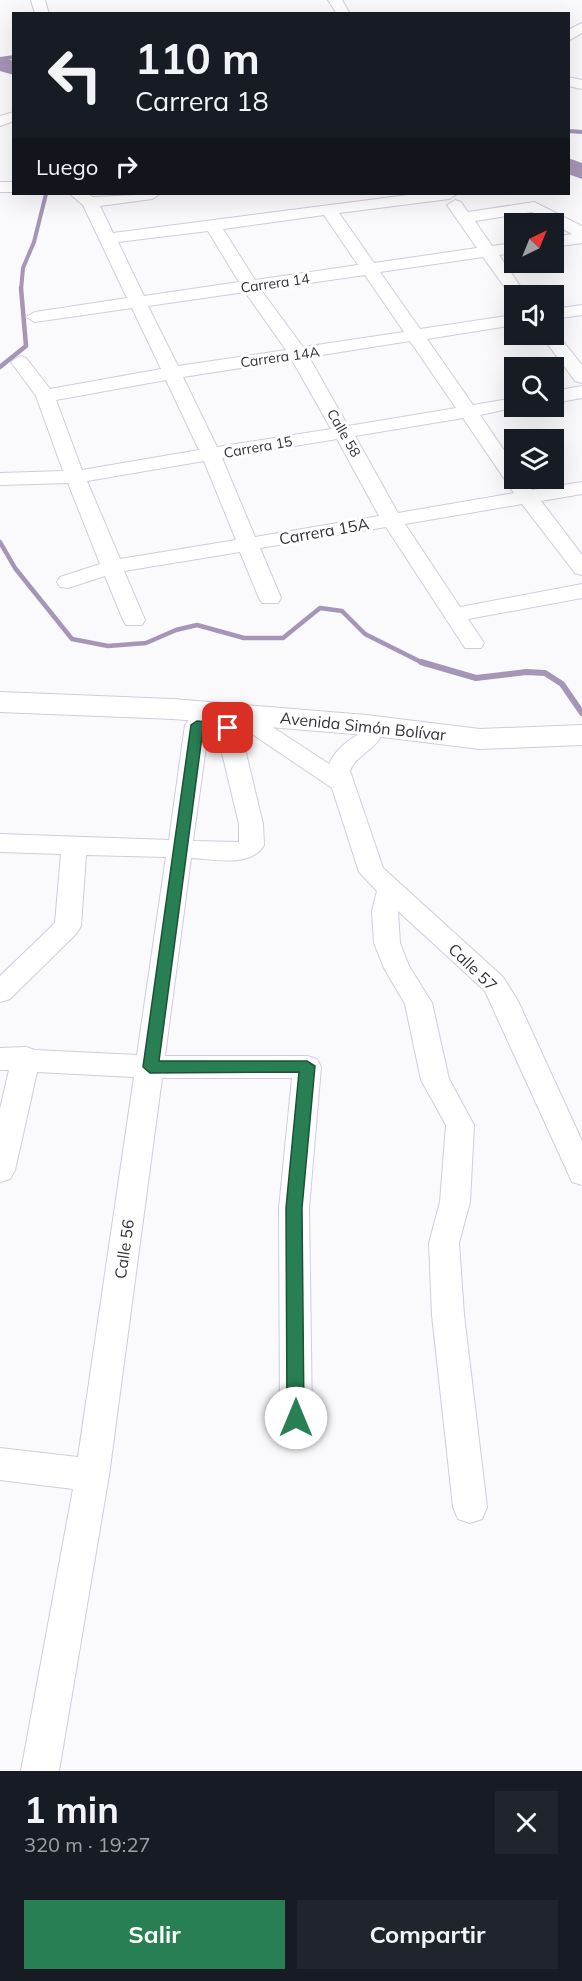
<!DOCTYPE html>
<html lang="es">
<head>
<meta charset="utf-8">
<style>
  :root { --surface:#171b24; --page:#20242c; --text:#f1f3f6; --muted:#9ea1a6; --accent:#287f53 }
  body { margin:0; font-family:Mulish,sans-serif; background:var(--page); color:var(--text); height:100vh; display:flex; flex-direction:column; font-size:22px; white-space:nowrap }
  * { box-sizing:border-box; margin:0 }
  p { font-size:20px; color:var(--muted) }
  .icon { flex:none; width:33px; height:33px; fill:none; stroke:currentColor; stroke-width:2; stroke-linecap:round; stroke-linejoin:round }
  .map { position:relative; height:1771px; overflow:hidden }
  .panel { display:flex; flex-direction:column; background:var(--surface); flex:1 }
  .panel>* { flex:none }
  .hud { position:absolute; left:12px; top:12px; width:558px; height:183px; border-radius:0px; box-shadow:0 6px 24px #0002; background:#171b24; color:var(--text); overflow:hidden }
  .needle { width:39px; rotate:43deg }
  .tools { position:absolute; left:504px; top:213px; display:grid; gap:12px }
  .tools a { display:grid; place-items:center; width:60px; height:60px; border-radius:0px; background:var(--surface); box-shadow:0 6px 24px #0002; font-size:30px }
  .pin { position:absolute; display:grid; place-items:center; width:51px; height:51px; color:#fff; margin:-26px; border-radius:12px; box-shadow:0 3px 9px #0006 }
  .me { position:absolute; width:66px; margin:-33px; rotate:0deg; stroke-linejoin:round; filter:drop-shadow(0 0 4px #0008) }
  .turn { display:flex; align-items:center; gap:21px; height:126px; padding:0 24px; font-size:27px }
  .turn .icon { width:78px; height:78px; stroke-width:2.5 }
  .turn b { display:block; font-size:42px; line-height:51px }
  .then { display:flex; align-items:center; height:57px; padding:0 24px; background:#0003; gap:12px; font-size:22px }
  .round { display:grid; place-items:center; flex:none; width:63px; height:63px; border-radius:0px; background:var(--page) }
  .head { display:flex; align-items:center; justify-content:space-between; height:102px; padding:0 24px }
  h1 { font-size:36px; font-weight:700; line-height:45px }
  .cta { display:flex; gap:12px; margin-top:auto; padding:12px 24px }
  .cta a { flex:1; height:69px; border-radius:0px; background:var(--accent); color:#fff; font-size:24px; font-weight:700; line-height:69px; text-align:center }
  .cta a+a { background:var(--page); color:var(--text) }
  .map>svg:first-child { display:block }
</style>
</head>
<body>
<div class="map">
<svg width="582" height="1771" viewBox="0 0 582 1771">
  <rect width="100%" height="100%" fill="#faf9fc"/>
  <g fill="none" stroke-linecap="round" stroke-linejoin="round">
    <!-- stream-far2 -->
    <g stroke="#a595b6" stroke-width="4">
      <path d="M0,59l14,-2"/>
      <path d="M568,131l14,1"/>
      <path d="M21,290l2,-22 11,-26 12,-48"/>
    </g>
    <!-- stream-far1 -->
    <g stroke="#a595b6" stroke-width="4.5">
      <path d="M0,367l26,-21 -5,-58"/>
      <path d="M0,542l15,26 57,71 36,7 38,-3 30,-13 21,-5 47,13h39l37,-30 22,3 23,23 60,30"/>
    </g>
    <!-- stream -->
    <path stroke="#a595b6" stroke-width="6" d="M421,662l55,16 50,-6 19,1 17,11 20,29"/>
    <!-- river -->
    <g fill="#a595b6" fill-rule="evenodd">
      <path d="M0,57l14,4v14l-14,-4z"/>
      <path d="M568,158l14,5v16l-14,-5z"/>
    </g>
    <defs>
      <g id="minor">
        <path d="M31,0h14l4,14h-14z"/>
        <path d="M328,0h14l8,14h-13z"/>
        <path d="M582,23v10l-14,8v-11z"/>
        <path d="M568,77l14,3v9l-14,-3z"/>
        <path d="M14,112v9l-14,5v-10z"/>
        <rect x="0" y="182" width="14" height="10"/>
        <path d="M70,194h18l5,3 67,-3 -8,5 -52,7 13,27 303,-39h41l-8,5 -110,14 35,50 103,-15 -30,-43 8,-5 6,2 7,10 66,-10 48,24v17l-28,4v-10l18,-3 -40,-22 -57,9 17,25 22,-3v10l-15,2 28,41h-13v4l-31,-43 -103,15 40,57 94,-14v10l-87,14 46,66 41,-7v8h8l-42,9 34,50v13h10l8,12 50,-8v12l-41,7 41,54v20l-7,-2 -53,-69 -117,20 55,83 122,-23v14l-114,21 16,24 -3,5h-16l-79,-121 -126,21 21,50 -3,5h-16l-3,-5 -19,-46 -116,19 21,49 -3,5h-16l-3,-5 -18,-44 -37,12 -8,-1 -3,-5 3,-5 40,-13 -32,-81 -68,2v-12l63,-2 -27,-75 -25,-34 9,-6 6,2 24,31 111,-20 -29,-61 -97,14 -9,-5 9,-5 92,-14 -44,-93zM324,215l34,50 -103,15 -32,-51zM208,231l31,51 -95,14 -26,-54zM365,275l39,57 -101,15 -42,-57zM245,292l41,58 -108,16 -30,-60zM410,341l46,67 -108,18 -39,-69zM292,360l39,69 -114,18 -34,-70zM166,380l33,70 -117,20 -26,-70zM463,418l51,75 -116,20 -43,-77zM337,439l42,77 -124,21 -33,-79zM204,461l32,79 -116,19 -33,-78z"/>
        <path d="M582,305v10l-28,4v-10z"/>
        <path d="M554,330l28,35v18l-7,-2 -35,-47h14z"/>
        <path d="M582,386v12l-28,5v-12z"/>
        <path d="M197,717l8,3 4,5 -16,116 46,1v-18l-23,-96 4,-5 8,-3 8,3 4,5 23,96 1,21c-13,23 -50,14 -73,13l-26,198h142l10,3 4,8 -12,141 3,209 -4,11 -12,4 -12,-4 -4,-11 -1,-209 13,-130h-130l-53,397 -50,296h-38l52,-282 -73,-9v-32l78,9 56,-380 -97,-5 -22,98 -5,9 -10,3v-73l9,-39h-9v-22l26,-1 9,3 102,5 29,-198 -80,-2 -5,71 -4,7 -67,66 -10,3v-26l55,-53 6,-69 -61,-2v-18l169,6 16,-115 4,-5z"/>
        <path d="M260,721l8,3 61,40c7,-16 30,-36 47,-32l4,6c-8,13 -25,19 -30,33l33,97 120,109 15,24 64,140v44l-10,-3 -87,-191 -87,-80 2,32 9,23 23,37 17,76 25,46 -4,77 -11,41 5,72 23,192 -5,12 -12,4 -12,-4 -5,-12 -21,-192 -3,-72 11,-41 6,-77 -25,-45 -16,-76 -21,-36 -10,-25 -2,-32 5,-20 -18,-19 -27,-84 -80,-54 -4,-5 4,-5z"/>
      </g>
      <path id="primary" d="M0,692l173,7 193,16 114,14 102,-4v20l-102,4 -114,-14 -193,-16 -173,-7z"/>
    </defs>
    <!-- minor casing -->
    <use href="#minor" stroke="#d3cbdd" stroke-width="2"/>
    <!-- primary casing -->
    <use href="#primary" stroke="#d3cbdd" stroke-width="2"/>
    <!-- minor -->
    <use href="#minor" fill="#fff" fill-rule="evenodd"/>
    <!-- primary -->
    <use href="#primary" fill="#fff" fill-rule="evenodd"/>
  </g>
  <!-- route -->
  <path fill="#287f53" stroke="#1a5336" stroke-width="1.5" d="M197,721l31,3 6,4 -6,4 -25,-3 -44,332h148l8,5 -13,142 2,210 -2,5 -6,3 -7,-3 -2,-5 -1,-210 13,-136 -149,1 -7,-6 48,-342z"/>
  <g text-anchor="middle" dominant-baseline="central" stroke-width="6" stroke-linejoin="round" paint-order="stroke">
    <!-- far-street labels -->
    <g font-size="14" fill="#353138" stroke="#fff">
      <text transform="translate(275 283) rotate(-8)">Carrera 14</text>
      <text transform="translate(280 357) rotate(-8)">Carrera 14A</text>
      <text transform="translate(344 433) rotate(60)">Calle 58</text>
      <text transform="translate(258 447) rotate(-10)">Carrera 15</text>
    </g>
    <!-- street labels -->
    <g font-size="16" fill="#353138" stroke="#fff">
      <text transform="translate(324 531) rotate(-10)">Carrera 15A</text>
      <text transform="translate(363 726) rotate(6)">Avenida Simón Bolívar</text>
      <text transform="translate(473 967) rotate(44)">Calle 57</text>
      <text transform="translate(124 1249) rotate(-82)">Calle 56</text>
    </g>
  </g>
</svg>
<div class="tools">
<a><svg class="needle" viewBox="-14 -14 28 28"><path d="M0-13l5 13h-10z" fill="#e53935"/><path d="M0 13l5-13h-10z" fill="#9ea1a6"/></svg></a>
<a><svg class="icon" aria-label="sound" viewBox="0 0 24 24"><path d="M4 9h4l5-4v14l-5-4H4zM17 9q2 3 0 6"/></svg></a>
<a><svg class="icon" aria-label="search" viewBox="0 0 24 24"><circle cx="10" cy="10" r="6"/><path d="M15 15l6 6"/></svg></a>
<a><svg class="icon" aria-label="layers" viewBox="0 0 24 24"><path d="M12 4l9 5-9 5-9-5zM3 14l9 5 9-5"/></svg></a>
</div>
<div class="pin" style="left:228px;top:728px;background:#d93025"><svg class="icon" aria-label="arrive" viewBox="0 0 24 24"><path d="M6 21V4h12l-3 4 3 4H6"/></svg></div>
<svg class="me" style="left:296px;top:1418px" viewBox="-20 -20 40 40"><circle r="19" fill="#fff"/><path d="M0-13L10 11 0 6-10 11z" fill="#287f53"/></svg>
<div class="hud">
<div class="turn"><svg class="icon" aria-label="left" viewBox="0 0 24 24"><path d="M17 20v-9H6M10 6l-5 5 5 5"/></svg><div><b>110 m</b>Carrera 18</div></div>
<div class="then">Luego<svg class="icon" aria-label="right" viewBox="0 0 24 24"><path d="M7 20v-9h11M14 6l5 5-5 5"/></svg></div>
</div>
</div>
<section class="panel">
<div class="head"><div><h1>1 min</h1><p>320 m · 19:27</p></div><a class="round"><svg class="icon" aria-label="close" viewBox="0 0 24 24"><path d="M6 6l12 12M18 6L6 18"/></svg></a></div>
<div class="cta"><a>Salir</a><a>Compartir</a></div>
</section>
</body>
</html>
